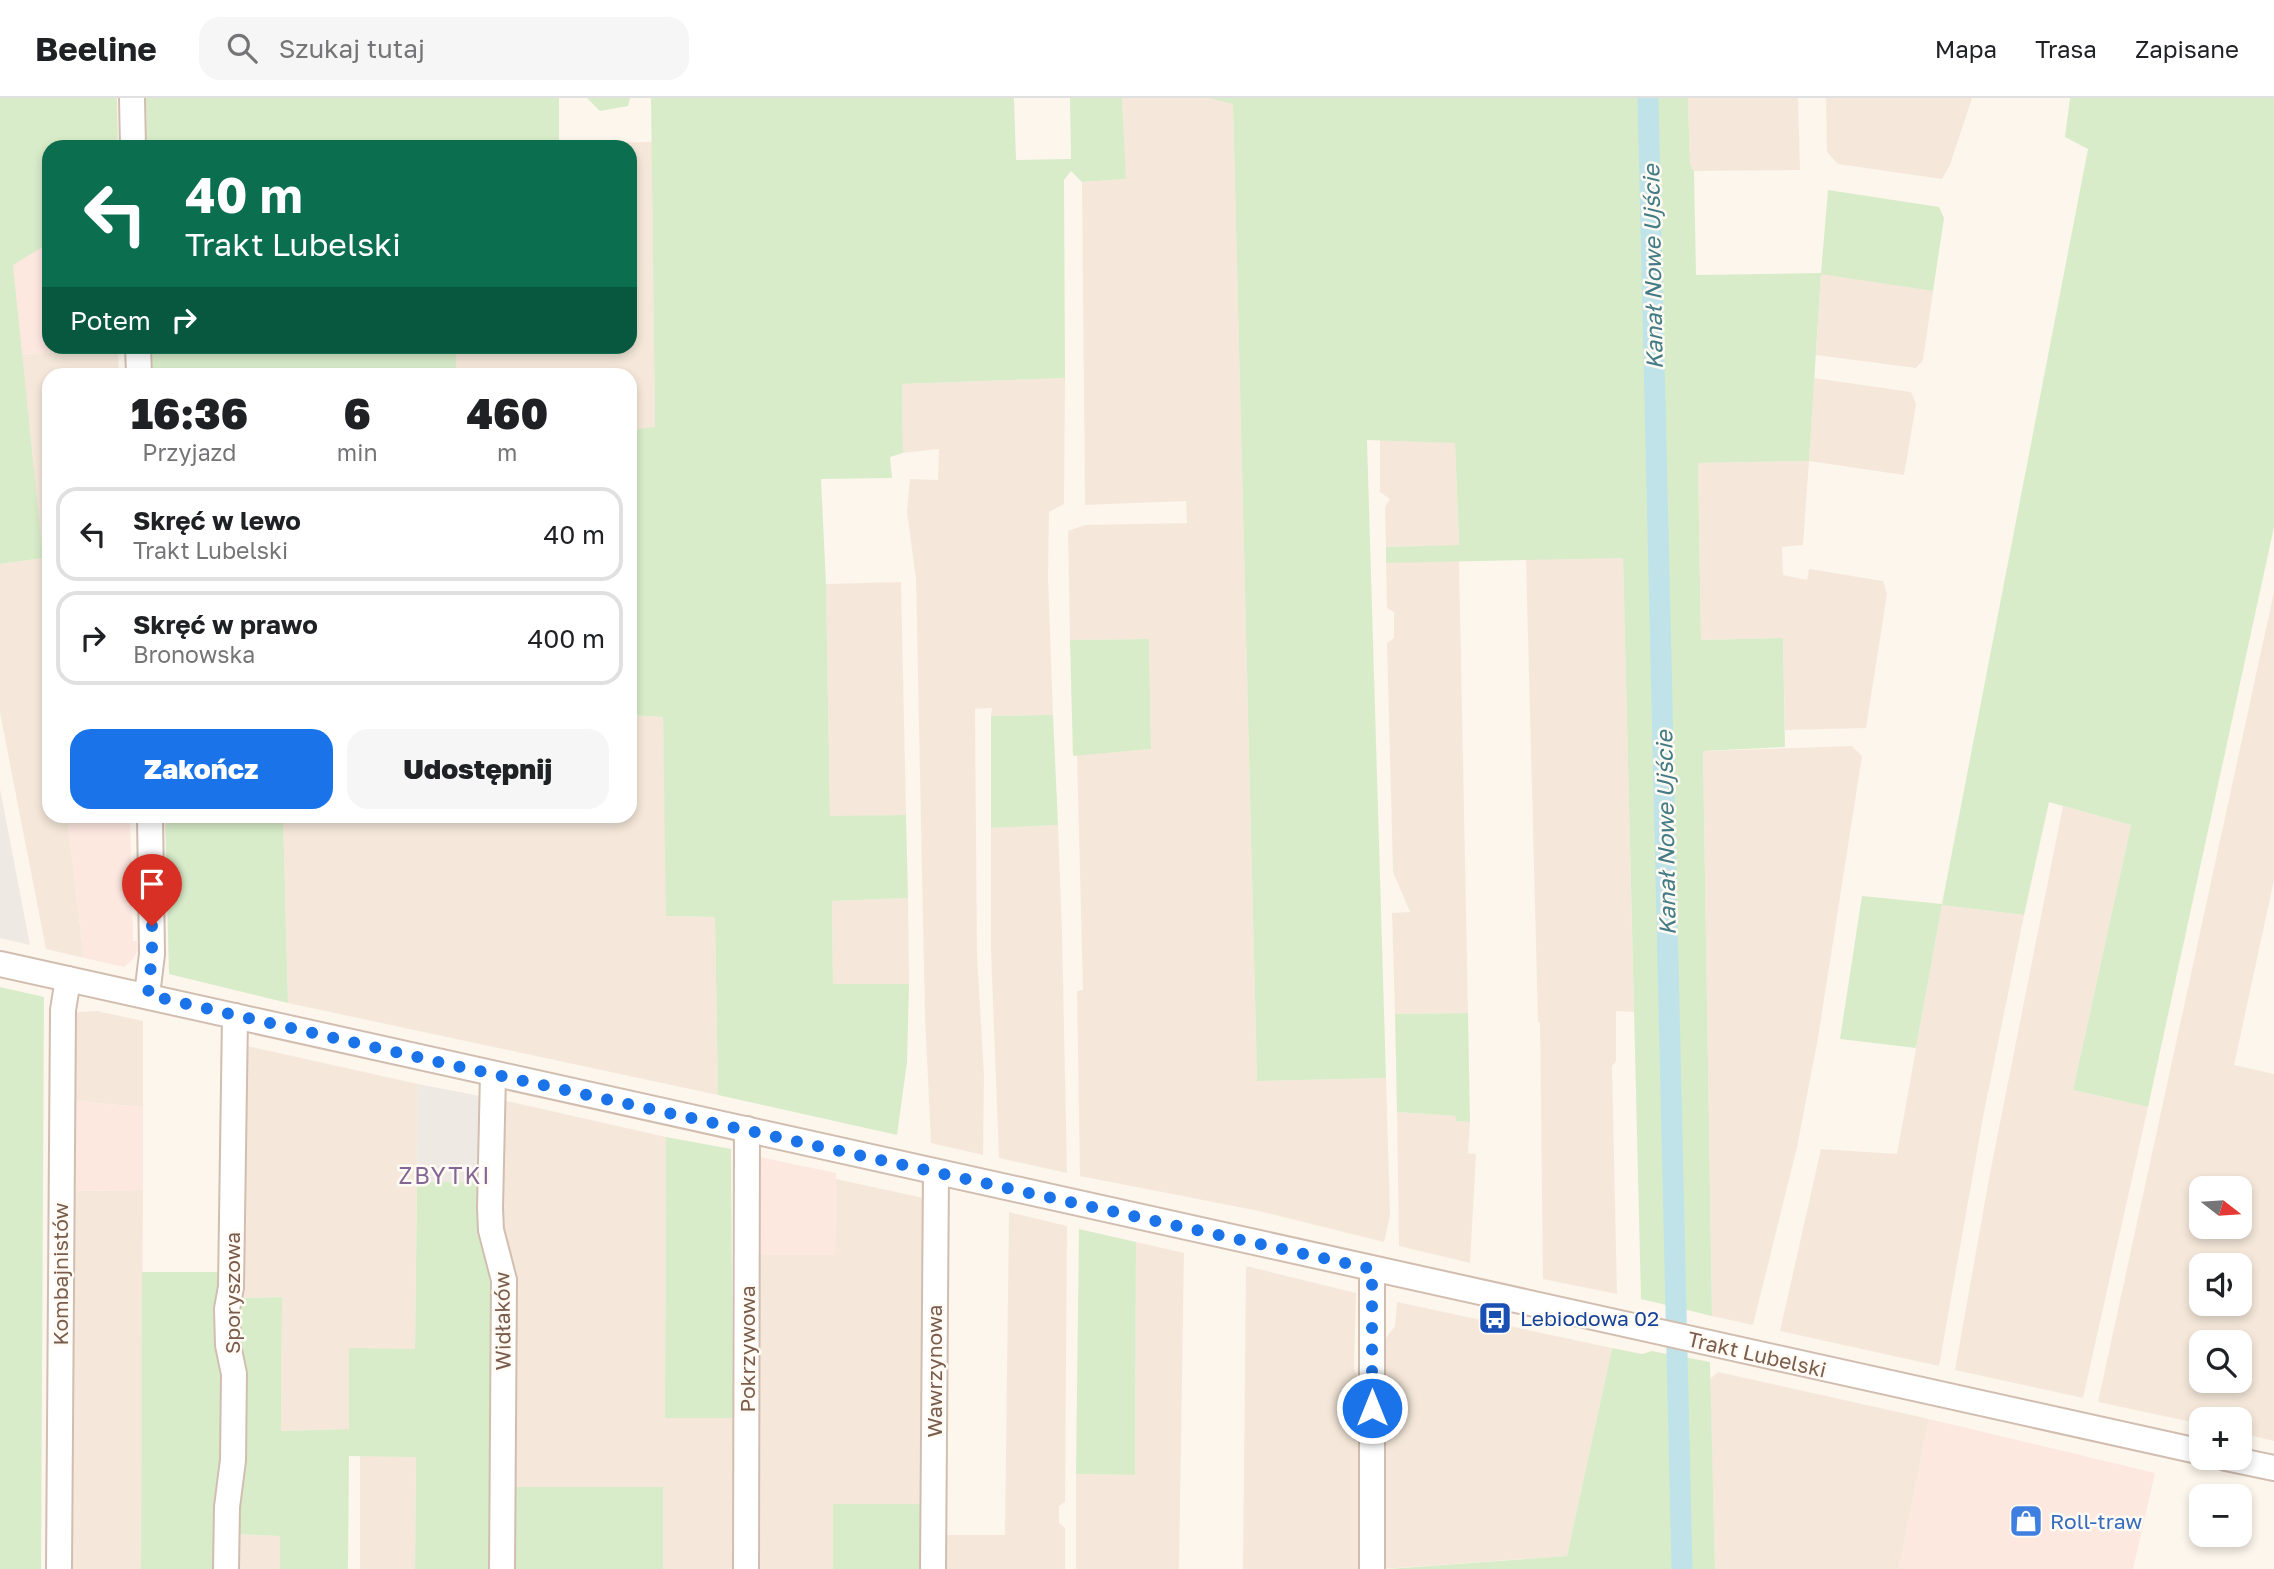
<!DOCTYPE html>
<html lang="pl">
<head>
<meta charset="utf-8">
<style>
  :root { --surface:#fff; --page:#f6f6f6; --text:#202124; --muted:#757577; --line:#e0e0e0; --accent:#1a73e8 }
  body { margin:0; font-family:"Golos Text",sans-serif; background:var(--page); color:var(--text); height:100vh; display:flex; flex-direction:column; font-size:26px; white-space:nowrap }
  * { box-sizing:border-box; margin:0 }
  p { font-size:23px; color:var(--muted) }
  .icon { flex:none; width:38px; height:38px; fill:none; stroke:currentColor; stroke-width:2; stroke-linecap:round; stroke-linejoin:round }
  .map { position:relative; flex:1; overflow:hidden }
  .drawer { position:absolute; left:42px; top:270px; width:595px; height:455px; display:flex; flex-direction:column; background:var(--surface); border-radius:21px; box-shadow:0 4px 10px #0003 }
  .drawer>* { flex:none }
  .guide { position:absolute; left:42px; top:42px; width:595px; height:214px; border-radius:21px; box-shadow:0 4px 10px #0003; background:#0b6e4f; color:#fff; overflow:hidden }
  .needle { width:46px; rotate:107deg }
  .controls { position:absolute; left:2189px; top:1078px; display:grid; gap:14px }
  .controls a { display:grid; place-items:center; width:63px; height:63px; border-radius:14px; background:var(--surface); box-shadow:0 4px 10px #0003; font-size:35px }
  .pin { position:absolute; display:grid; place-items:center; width:60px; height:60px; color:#fff; margin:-72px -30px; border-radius:50% 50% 50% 0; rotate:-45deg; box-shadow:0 0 7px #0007 }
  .pin .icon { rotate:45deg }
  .me { position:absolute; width:77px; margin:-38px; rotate:0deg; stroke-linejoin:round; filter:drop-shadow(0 0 5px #0008) }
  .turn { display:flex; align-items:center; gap:24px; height:147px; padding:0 28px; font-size:32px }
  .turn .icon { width:91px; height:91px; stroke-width:2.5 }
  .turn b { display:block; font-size:49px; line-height:60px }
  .then { display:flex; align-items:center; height:66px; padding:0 28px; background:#0003; gap:14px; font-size:26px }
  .eta { display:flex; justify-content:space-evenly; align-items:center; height:119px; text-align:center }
  .eta b { font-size:42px; font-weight:800; line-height:49px }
  .action { display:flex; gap:14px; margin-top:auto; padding:14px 28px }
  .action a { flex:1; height:80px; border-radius:21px; background:var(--accent); color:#fff; font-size:28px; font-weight:800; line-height:80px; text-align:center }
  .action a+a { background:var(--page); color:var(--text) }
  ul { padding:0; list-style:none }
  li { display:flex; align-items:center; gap:21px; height:94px; margin:0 14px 10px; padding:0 14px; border:4px solid var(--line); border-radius:21px }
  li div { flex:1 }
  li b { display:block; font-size:26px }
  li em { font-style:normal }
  header { display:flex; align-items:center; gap:42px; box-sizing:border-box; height:98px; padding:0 35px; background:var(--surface); border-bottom:2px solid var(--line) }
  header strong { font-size:33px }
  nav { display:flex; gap:38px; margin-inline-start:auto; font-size:24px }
  .search { width:490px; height:63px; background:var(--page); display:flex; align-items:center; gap:18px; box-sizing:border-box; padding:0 24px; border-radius:21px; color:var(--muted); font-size:26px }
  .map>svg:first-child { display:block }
</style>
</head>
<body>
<header>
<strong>Beeline</strong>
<div class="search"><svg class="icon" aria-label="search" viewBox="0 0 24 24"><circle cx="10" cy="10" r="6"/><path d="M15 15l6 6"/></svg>Szukaj tutaj</div>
<nav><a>Mapa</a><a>Trasa</a><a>Zapisane</a></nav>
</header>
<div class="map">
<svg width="2274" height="1471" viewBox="0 0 2274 1471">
  <rect width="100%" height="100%" fill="#fdf6ec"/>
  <!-- residential -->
  <g fill="#f5e8da" fill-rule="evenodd">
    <path d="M1122,0h87l24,5 24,978 129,-3 4,137 -6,27 -125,-31 -179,-35 -3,-185 6,-1 -6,-235 74,-6 -2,-110 -79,1 -2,-109 17,-6 102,-2 -1,-22 -101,4 -3,-323 43,-3z"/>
    <path d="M1688,0h110l2,72 -106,1 -4,-7z"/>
    <path d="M1826,0h146l-22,67 -8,14 -104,-15 -11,-12z"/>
    <path d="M652,44l3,286 -25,2v-56h-174v-27l174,-1v-199h-52l-1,-4z"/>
    <path d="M1821,175l112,18 -10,69 -7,8 -100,-13z"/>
    <path d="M118,252l1,24h-70v442h18l17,142 -38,-9 -46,-236v-149l43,-6 -22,-204z"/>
    <path d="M1065,280l-1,126 -15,8 -1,66 5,137 -62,1 1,-8 -17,1 2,246 7,121 -1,79 -52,-12 -6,-126 -9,-438 -9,-67 3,-33 28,1 1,-31 -36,4 -1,-69z"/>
    <path d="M1814,280l97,14 5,12 -12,71 -95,-14 -6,84 -21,2 1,28 24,5 2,-11 74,12 4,13 -21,134 -81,2 -2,-92 -82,2 -3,-177 111,-2z"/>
    <path d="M1380,341l75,4 4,103 -73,1 -1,-40 5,-8 -10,-7z"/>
    <path d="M1597,459l26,1 11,454 -18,-1v50l-4,5 5,228 -74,-15 -3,-257h-2l-12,-463z"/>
    <path d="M1459,462l9,453 -73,1 -3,-101 18,-1 -17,-40 -6,-229 7,-5v-26l-7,-4 -1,-45z"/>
    <path d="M901,484l5,233 -76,2 -4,-233z"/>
    <path d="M2274,494v288l-40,185 40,9v367l-34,-8v-14h-38l-1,5 -103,-22zM2202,1090h38v39h-38zM2202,1167h38v39h-38zM2202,1244h38v39h-38z"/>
    <path d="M630,617l33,2 4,199 48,1 3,178 -430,-92 -5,-187h347z"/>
    <path d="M1852,648l10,10 -44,282 -21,109 -44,178 -41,-9 -9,-565z"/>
    <path d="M2063,708l68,19 -58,265 75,17 -65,291 -128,-28 35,-197z"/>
    <path d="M1058,727l4,107 5,241 -68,-15 -8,-207v-123z"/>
    <path d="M908,800l1,86 -76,1 -1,-84z"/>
    <path d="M1942,807l82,10 -40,197 -45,254 -159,-35 41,-182 76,5z"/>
    <path d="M97,913l46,10v86l-70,-6 3,-89z"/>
    <path d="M238,946l180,40 -3,265 -66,80 -68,2 1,-134 -44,1z"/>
    <path d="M502,1002l164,37 -1,281h68v151h-70v-82h-155l-10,-282z"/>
    <path d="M1397,1014l59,4v5l14,1 -2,31 8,1 -6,109 -71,-17z"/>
    <path d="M836,1081l92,20 -3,305h-92v65h-73v-314h75z"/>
    <path d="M143,1092l-2,379h-71l2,-378z"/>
    <path d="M1009,1114l58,14 -2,276 -6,4v17l6,5v41h-127v-34h67z"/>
    <path d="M1136,1144l48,11 -5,316h-103v-95l59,1z"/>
    <path d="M1246,1168l110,27 -2,76 7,14v186h-118z"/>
    <path d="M1397,1204l215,46 -45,208 -186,13 2,-227 12,-16z"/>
    <path d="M1718,1274l211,47 -30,150h-184l-5,-190z"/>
    <path d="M360,1358h56l-1,113h-55z"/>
    <path d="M230,1436l50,2v33h-50z"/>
  </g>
  <!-- commercial -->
  <g fill="#fde8e0">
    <path d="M49,145v103l69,1v3l-97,4 -9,-89z"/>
    <path d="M67,718h63l3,125h4l1,9 -5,9 -9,8 -40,-9z"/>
    <path d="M73,1003l70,6v83l-71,1z"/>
    <path d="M760,1059l76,16 -1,82h-75z"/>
    <path d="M1929,1321l226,54 -22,96h-234z"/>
  </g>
  <!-- industrial -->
  <g fill="#efe9e4">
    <path d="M0,691l30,156 -30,-7z"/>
    <path d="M418,986l62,12 1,86h-64z"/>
  </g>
  <!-- green -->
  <g fill="#d8ecc9">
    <path d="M0,0h117l1,49h-69v96l-36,22 30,293 -43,6z"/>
    <path d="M146,0h413v49h-412z"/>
    <path d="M587,0h43l-2,8 -28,5z"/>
    <path d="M651,0h363l2,62 55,-1 -1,-61h52l4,81 -44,3 -11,-11 -7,9 1,198 -163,6 1,69 -13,4 2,21 -71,1 5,105 4,232 76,-1 2,83 -76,3 1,83h76l-2,78 -10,73 -179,-40 -3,-178 -49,-1 -3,-199 -33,-2v-285l25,-3z"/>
    <path d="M1209,0h479l2,66 4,7 2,104 125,-2 7,-83 111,17 5,11 -11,73 -112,-17 -12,187 -111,2 3,177 82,-2 2,109 -82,4 9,565 -71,-17 -18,-741 -237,5v-16l73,-2 -4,-102 -88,-3 19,638 -129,3 -24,-977z"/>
    <path d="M2070,0h204v429l-126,580 -75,-17 58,-265 -82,-23 -25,113 -82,-10 -26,143 -76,-9 22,-143 80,8 146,-755 -23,-12z"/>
    <path d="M152,249h304v27h-303z"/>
    <path d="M1149,541l2,110 -78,7 -3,-116z"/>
    <path d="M1053,617l5,110 -67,3v-112z"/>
    <path d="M165,718h118l5,187 -119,-29z"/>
    <path d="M0,889l44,10 -3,572h-41z"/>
    <path d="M1468,915l2,109 -14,-1v-5l-59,-4 -2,-98z"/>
    <path d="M666,1039l65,12 2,269h-68z"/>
    <path d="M417,1084h64l14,83 -1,304h-79l1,-112 -67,-1 -1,113h-68v-33l-50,-2 8,-236 44,-1 -1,134 68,-2v-81l66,1z"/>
    <path d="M1079,1131l57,13 -1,233 -59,-1z"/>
    <path d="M142,1174h83l4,104 -9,193h-79z"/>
    <path d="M1612,1250l30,6 10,-3 58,11 5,207h-327l179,-13z"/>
    <path d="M508,1389h155v82h-156z"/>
    <path d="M833,1406h92l-1,65h-91z"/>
  </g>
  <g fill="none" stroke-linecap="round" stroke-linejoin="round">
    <!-- canal -->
    <path stroke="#bfe3e8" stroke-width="21" d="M1648,0l34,1471"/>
    <defs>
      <g id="minor">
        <path d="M132,0l1,49"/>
        <path d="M138,248l1,28"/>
        <path d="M0,866l2202,488"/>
        <path d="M147,897l5,-41 -2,-138"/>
        <path d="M493,976l-3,134 1,22 13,50 -2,289"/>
        <path d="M1372,1171v300"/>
        <path d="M2226,1360l48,10"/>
        <path d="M59,1471l4,-559 5,-31"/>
        <path d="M226,1471l1,-62 6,-47 1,-86 -6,-29 -1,-36 4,-22 4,-271"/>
        <path d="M746,1471l1,-440"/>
        <path d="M933,1471l3,-397"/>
      </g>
    </defs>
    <!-- minor casing -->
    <use href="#minor" stroke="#d1beb0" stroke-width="28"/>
    <!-- minor -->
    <use href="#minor" stroke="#fff" stroke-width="24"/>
  </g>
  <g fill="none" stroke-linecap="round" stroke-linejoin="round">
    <!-- route -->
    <path stroke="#1a73e8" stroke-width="12" stroke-dasharray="0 21.6" d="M152,828v28l-4,41 295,68 929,206v139"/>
  </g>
  <!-- icons -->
  <defs>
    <symbol id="bus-square" viewBox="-11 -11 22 22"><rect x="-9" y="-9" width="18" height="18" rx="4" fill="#1a4fb4" stroke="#fffaf3"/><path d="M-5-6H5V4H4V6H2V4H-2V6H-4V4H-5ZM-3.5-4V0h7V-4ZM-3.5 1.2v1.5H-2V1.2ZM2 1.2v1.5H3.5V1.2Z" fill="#fff"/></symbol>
    <symbol id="shop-square" viewBox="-11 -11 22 22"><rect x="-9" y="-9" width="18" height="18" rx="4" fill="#3f7fe0" stroke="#fffaf3"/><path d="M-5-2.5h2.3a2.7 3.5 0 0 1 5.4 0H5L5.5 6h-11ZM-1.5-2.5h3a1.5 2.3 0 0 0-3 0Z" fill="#fff"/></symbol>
  </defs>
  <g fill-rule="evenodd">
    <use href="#bus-square" x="1476" y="1201" width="38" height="38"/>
    <use href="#shop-square" x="2007" y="1404" width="38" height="38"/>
  </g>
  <g text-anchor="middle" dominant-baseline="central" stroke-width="5" stroke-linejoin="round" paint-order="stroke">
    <!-- street labels -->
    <g font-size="21" fill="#7a5c4d" stroke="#fffaf3">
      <text transform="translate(60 1176) rotate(-90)">Kombajnistów</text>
      <text transform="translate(232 1195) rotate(-90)">Sporyszowa</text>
      <text transform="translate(502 1223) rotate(-91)">Widłaków</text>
      <text transform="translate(747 1251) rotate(-90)">Pokrzywowa</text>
      <text transform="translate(1757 1256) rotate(13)">Trakt Lubelski</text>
      <text transform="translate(934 1273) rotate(-90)">Wawrzynowa</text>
    </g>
    <!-- transit labels -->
    <g font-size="21" fill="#164399" stroke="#fffaf3" text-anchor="start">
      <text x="1520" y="1220">Lebiodowa 02</text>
    </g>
    <!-- shop labels -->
    <g font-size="21" fill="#366cbe" stroke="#fffaf3" text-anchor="start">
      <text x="2050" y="1423">Roll-traw</text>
    </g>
    <!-- water labels -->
    <g font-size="23" font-style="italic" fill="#437c86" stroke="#fffaf3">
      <text transform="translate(1652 169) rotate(-91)">Kanał Nowe Ujście</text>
      <text transform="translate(1665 735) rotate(-91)">Kanał Nowe Ujście</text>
    </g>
    <!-- neighbourhood labels -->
    <g font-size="23" letter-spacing="2" fill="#846695" stroke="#fffaf3">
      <text x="445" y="1077">ZBYTKI</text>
    </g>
  </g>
</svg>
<div class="controls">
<a><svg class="needle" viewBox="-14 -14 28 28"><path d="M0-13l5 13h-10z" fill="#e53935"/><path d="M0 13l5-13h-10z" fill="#757577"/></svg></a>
<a><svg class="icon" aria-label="sound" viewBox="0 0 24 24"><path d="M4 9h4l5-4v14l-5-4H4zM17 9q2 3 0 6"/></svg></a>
<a><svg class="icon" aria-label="search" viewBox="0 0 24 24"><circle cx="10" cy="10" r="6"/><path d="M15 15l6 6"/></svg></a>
<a>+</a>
<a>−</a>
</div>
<div class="pin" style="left:152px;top:828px;background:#d93025"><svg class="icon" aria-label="arrive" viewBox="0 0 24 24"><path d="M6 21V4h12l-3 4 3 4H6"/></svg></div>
<svg class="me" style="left:1372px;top:1310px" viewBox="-20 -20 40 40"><circle r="17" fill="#1a73e8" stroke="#fff" stroke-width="3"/><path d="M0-11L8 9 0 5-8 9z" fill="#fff"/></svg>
<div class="guide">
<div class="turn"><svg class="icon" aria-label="left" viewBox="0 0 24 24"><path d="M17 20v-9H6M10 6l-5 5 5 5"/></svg><div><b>40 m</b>Trakt Lubelski</div></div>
<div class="then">Potem<svg class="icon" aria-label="right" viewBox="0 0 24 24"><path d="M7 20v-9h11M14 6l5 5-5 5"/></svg></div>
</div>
<section class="drawer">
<div class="eta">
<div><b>16:36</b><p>Przyjazd</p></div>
<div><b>6</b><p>min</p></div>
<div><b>460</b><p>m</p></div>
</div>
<ul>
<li><svg class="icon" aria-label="left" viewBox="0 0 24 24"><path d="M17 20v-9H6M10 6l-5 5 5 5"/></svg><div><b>Skręć w lewo</b><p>Trakt Lubelski</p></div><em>40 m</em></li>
<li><svg class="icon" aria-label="right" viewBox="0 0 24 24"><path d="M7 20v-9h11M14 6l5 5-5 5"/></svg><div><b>Skręć w prawo</b><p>Bronowska</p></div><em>400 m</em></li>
</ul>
<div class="action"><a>Zakończ</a><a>Udostępnij</a></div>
</section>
</div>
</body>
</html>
